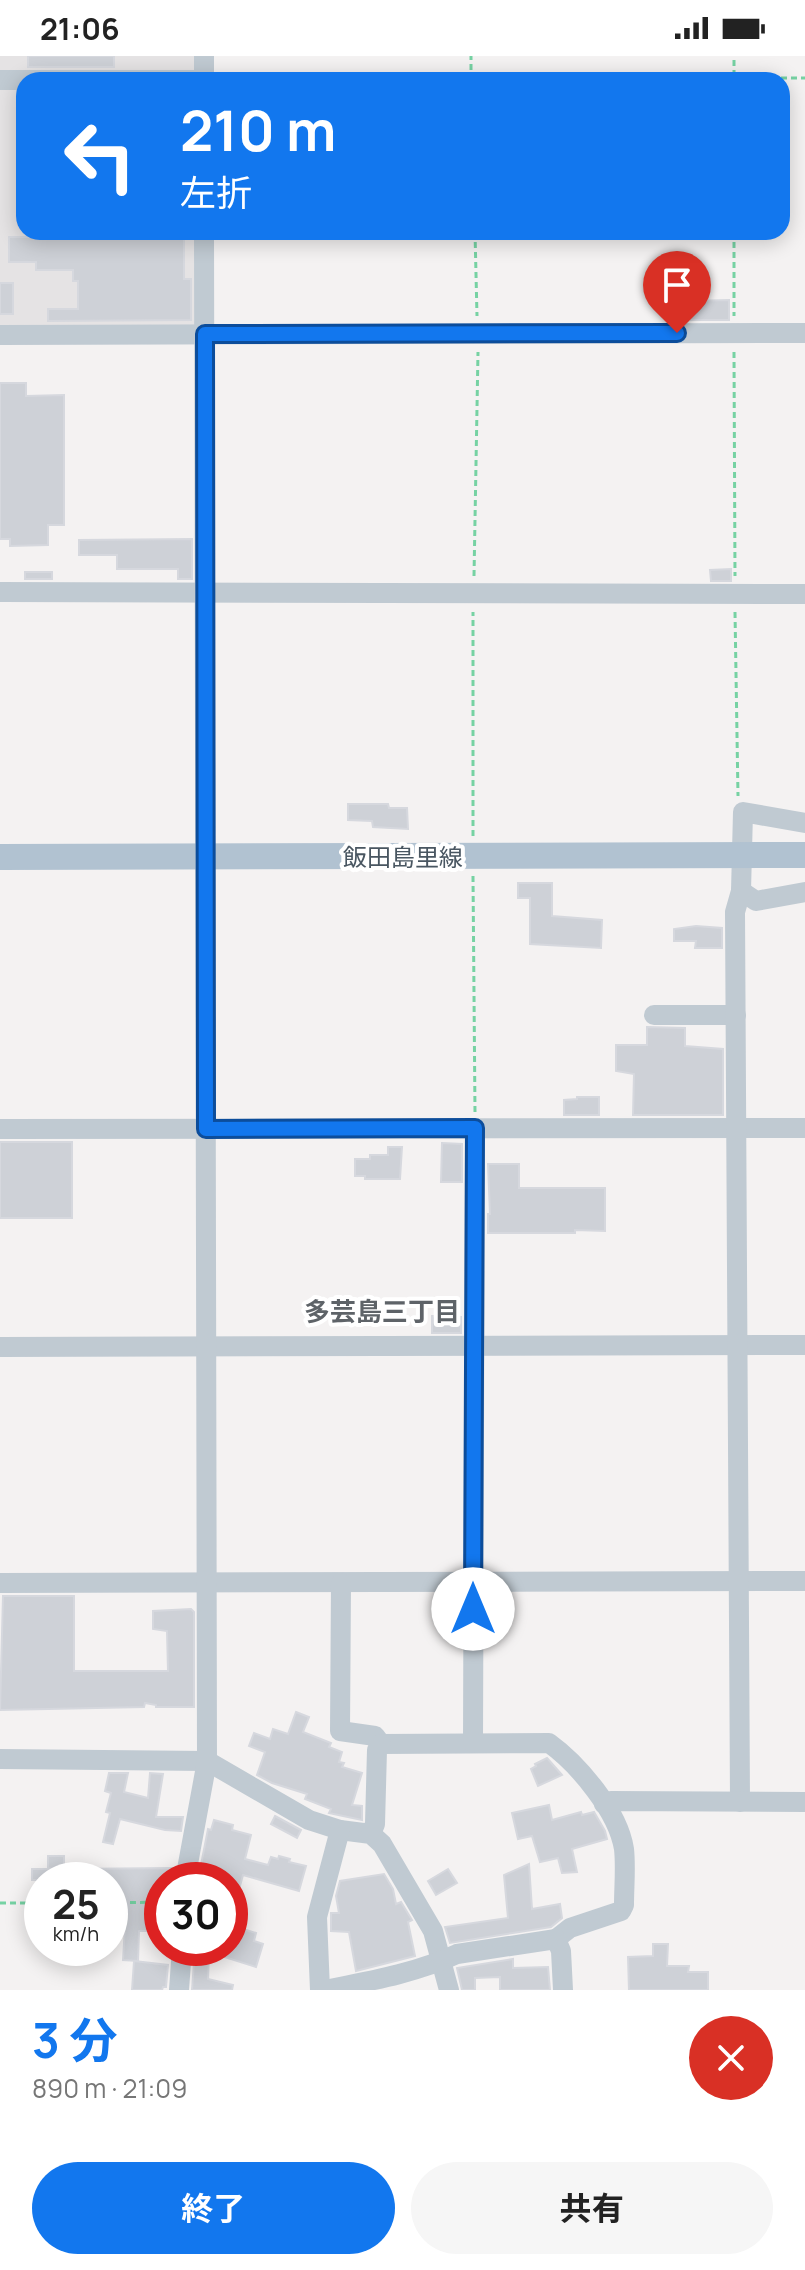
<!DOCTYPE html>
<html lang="ja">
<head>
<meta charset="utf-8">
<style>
  :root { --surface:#fff; --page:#f6f6f6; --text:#222; --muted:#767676; --accent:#1277ee }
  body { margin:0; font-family:Manrope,"Noto Sans JP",sans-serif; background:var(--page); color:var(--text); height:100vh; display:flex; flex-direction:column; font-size:30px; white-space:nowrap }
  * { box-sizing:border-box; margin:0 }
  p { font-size:26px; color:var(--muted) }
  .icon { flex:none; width:44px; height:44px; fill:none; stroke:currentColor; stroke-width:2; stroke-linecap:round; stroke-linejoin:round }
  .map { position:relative; height:1934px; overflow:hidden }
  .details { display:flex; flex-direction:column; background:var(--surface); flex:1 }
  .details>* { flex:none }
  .top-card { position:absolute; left:16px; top:16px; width:774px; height:168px; border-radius:24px; box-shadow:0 4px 20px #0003; background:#1277ee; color:#fff; overflow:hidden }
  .speed { position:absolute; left:24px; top:1806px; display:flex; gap:16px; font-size:40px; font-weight:700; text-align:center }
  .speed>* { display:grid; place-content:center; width:104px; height:104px; border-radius:50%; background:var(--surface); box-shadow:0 4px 20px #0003; line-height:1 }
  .speed small { font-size:20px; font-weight:400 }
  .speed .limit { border:12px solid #d22; background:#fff; color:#111 }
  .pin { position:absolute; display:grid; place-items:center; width:68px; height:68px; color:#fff; margin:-82px -34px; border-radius:50% 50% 50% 0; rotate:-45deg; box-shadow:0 0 8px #0007 }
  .pin .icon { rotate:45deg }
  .me { position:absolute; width:88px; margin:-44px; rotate:0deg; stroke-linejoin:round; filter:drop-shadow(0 0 6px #0008) }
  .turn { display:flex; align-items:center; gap:28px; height:168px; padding:0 32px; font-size:36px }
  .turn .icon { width:104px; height:104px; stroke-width:2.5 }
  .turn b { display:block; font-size:56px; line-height:68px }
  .round { display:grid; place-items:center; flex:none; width:84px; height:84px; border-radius:42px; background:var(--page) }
  .headline { display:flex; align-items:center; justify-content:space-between; height:136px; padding:0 32px }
  h1 { font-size:48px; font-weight:700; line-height:60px; color:var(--accent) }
  .action { display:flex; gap:16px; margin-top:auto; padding:16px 32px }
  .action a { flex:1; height:92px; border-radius:48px; background:var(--accent); color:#fff; font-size:32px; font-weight:700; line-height:92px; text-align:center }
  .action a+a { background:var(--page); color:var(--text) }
  .status { display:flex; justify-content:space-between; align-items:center; height:56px; padding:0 40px; background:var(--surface); direction:ltr }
  .status svg { height:22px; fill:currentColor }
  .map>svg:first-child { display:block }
</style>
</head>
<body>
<div class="status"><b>21:06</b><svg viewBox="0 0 49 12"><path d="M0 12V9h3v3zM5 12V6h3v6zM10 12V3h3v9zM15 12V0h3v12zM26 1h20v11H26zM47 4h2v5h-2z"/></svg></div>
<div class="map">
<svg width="805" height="1934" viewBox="0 0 805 1934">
  <rect width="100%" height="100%" fill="#f4f2f2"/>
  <!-- education -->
  <g fill="#e5e3e4">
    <path d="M0,0h198v14l-198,6z"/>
    <path d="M0,29h24v147h174v88l-4,6 -194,2z"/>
  </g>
  <!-- building -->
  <g fill="#ced1d7" stroke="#d6d8de" stroke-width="2">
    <rect x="28" y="0" width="86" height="11"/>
    <path d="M113,176h71v47h7v41l-143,1v-12h30v-28h-5v-11h-37v-8h-27v-25h104z"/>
    <path d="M696,217v19h-23v-18z"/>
    <rect x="0" y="227" width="13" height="31"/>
    <path d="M729,244v20h-38l-1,-19z"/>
    <path d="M0,327h26v13l38,-1v130h-16v20l-38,1v-7h-10z"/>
    <path d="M192,483v40h-14v-10h-61v-14h-38v-15z"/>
    <path d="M731,513v12h-20l-1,-11z"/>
    <rect x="25" y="516" width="27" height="7"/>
    <path d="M348,748h40l1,4h18l1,21 -35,-2 -1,-6 -24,-1z"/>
    <path d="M518,827h34v33l50,4 -1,28 -71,-4v-46h-12z"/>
    <path d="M696,870l26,2v20h-27l1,-7h-22v-12z"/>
    <path d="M647,971l38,1v18l38,3v66h-90l1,-41 -18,-3v-26h31z"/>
    <path d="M577,1041h22v18h-35v-15l13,-1z"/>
    <rect x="0" y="1086" width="72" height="76"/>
    <path d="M442,1087l20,1v38h-21z"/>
    <path d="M388,1091h14l-2,32h-35v-3h-10v-17h15v-4h18z"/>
    <path d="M488,1108h31v24h86v43l-30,-1v3h-87v-19h2z"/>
    <path d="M432,1260l29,1v16h-29z"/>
    <path d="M3,1540h71v75h94l-1,-40 -14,-2v-18l38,-2 3,3v95h-38v-2l-11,-2 -1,4 -144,3z"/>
    <path d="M296,1656l13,5 -6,15 28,11 -2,4 13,5 -3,10 5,1 -2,4 20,6 -10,32 10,1v14l-33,-7 2,-4 -26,-10 2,-5 -35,-11 -15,-8 8,-23 -16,-6 5,-13 16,6 3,-10 15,5z"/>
    <path d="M547,1702l15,17 -24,11 -7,-17 5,-3 -1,-2z"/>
    <path d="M109,1717h19l-4,19 24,6 2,-25 13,1 -7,43h27l-2,14 -16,-1 -45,-11 -7,25 -10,-2 7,-29 -4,-1 5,-19 -6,-2z"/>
    <path d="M549,1749l3,15 29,-8 1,3 12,-3 11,19 2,8 -35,10 5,23 -15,1 -4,-15 -18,4 -8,-26 -14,3 -6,-26z"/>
    <path d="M275,1760l26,14 -4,8 -26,-14z"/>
    <path d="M214,1764l19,5 -1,5 19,5 -6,24 23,6 3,-8 7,2 1,-3 11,3 -1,3 17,4 -7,25 -56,-16 -9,33 -4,-1v-27h-32l10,-51 3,1z"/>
    <path d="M48,1800h16v13l110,-1 -2,12h-10v54l-9,-3h-14l-1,30 -15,-1 2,-34 -15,1v-47h-78v-11h20l-4,-1z"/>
    <path d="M529,1808l3,45 28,-5 2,14 -11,9 -101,16 -5,-16 63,-9 -4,-43z"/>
    <path d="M448,1813l9,14 -21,12 -8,-14z"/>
    <path d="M384,1818l9,15 3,15 5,-2 11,18 -4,2 7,34 -59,15 -7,-39 -18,-1v-18h8l-3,-17 4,-15z"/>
    <path d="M230,1869l26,8 -2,8 9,3 -7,23 -47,-15 -1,27 25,6 -1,5h-40l3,-42h35z"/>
    <path d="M653,1888h15l-1,22h22l-1,6h20v18h-79l-1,-33 25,-1z"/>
    <path d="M513,1903v9l35,-1 2,23h-50v-13l-25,1v12h-13l-5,-22z"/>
    <path d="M134,1905l34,4 -2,22h-3l-1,3h-30z"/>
  </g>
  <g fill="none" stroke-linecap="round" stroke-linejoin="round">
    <!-- path -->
    <g stroke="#76d2a3" stroke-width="3" stroke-dasharray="6 4" stroke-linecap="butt">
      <path d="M734,20v-20"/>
      <path d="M221,24l584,-2"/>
      <path d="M471,24v-24"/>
      <path d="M475,176l2,84"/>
      <path d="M734,176v84"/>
      <path d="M734,296l1,224"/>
      <path d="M474,520l4,-224"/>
      <path d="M735,556l3,184"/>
      <path d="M473,780v-224"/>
      <path d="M473,820l2,236"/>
      <path d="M0,1847h42"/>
      <path d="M110,1847l52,-1"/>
    </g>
    <!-- minor -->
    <g stroke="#c0cad2" stroke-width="20">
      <path d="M204,0v24"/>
      <path d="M0,24h204"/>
      <path d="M0,279l805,-2"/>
      <path d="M0,536l805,2"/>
      <path d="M741,835l15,10 49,-9"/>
      <path d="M654,959h82"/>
      <path d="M0,1073l805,-1"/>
      <path d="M0,1291l805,-2"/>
      <path d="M0,1527l805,-2"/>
      <path d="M341,1527l-1,148 35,5 6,8 168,-1c29,21 69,68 75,106 2,18 0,38 0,56l-3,6 -51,17 -14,11"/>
      <path d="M473,1687l2,-615"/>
      <path d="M0,1703l207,2 102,59 31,10 31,4 11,10 51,87 16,59"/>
      <path d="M740,1746l-5,-890 6,-21 2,-79 62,11"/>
      <path d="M604,1748l7,-3 194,1"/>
      <path d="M371,1778l4,-10 2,-74 4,-6"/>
      <path d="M185,1824l22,-119 -3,-1529"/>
      <path d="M179,1934l3,-42"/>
      <path d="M320,1934l-3,-73 23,-87"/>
      <path d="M325,1934c45,-9 91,-17 132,-36l99,-15 5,12 2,39"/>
    </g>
    <!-- major -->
    <path stroke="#b1c2d1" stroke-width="26" d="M0,801l805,-2"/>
  </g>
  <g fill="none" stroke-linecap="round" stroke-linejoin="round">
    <defs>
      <path id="route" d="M473,1553l2,-481 -269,1 -1,-795 472,-1"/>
    </defs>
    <!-- route casing -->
    <use href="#route" stroke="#0c4d9b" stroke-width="20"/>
    <!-- route -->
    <use href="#route" stroke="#1277ee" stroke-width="14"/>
  </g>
  <g text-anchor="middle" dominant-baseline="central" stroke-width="8" stroke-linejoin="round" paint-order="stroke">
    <!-- street labels -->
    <g font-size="24" fill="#495661" stroke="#fff">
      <text x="403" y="800">飯田島里線</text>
    </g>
    <!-- neighbourhood labels -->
    <g font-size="26" font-weight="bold" fill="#5e6368" stroke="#fff">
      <text x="382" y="1255">多芸島三丁目</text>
    </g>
  </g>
</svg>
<div class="speed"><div>25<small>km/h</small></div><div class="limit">30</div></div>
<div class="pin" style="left:677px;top:277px;background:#d93025"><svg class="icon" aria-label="arrive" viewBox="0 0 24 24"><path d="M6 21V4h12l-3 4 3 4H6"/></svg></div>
<svg class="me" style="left:473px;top:1553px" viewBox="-20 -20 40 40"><circle r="19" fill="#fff"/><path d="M0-13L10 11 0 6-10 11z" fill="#1277ee"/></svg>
<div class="top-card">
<div class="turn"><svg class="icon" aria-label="left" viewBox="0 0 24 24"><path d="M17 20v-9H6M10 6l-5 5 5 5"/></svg><div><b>210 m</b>左折</div></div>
</div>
</div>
<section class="details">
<div class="headline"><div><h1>3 分</h1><p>890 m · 21:09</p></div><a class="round" style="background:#d93025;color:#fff"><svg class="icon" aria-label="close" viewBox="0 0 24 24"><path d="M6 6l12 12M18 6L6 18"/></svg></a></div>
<div class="action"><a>終了</a><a>共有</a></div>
</section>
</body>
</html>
